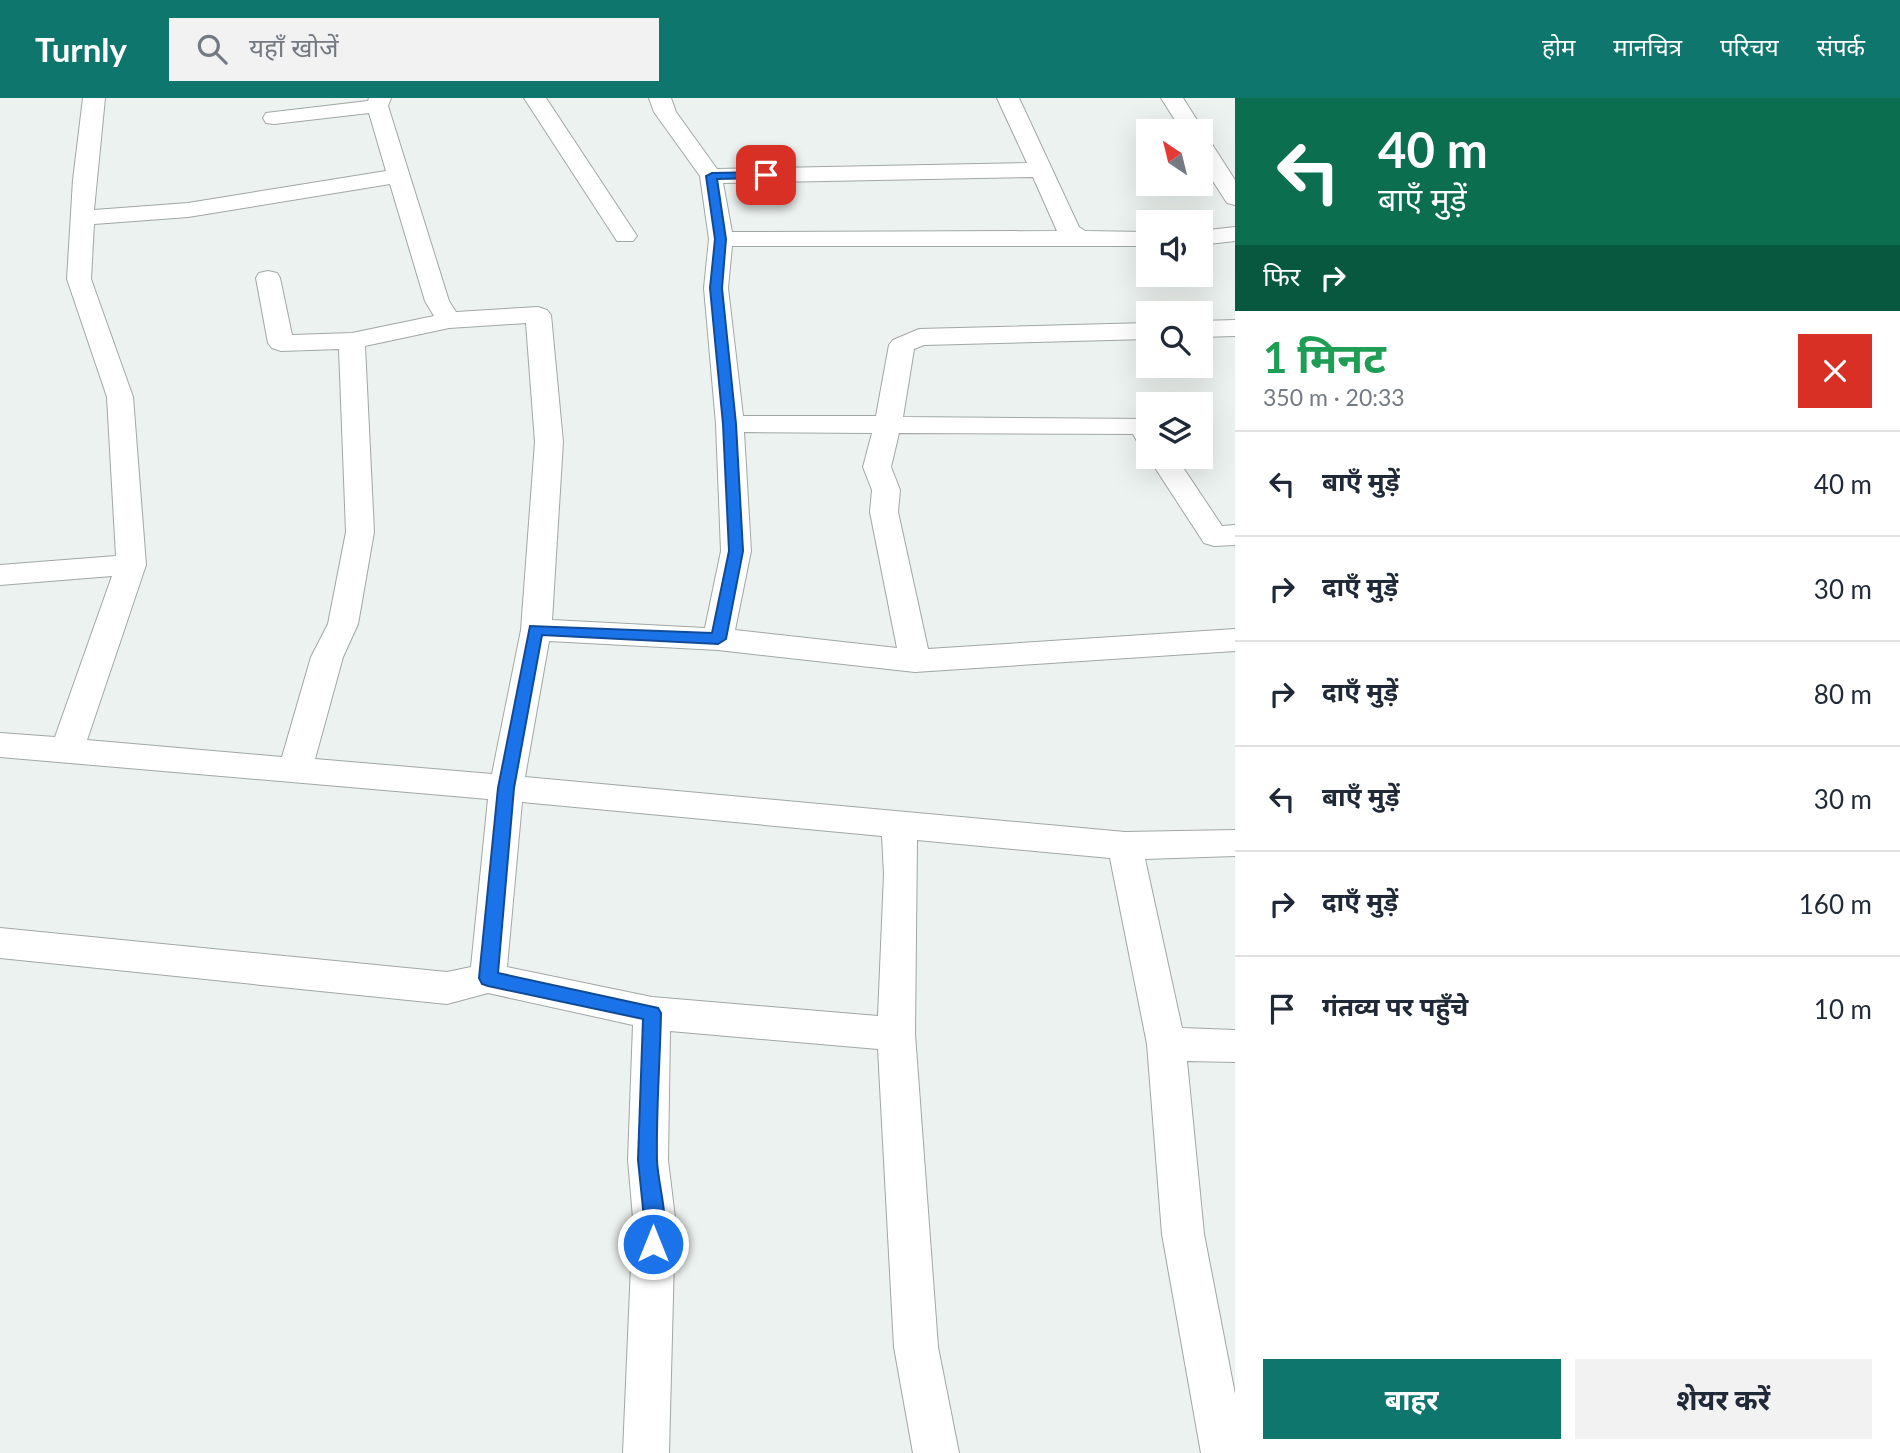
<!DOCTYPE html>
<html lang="hi">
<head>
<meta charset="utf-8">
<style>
  :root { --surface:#fff; --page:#f2f2f3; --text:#1f2937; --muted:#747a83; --line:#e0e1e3; --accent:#0f766e }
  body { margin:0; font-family:Lato,"Noto Sans Devanagari",sans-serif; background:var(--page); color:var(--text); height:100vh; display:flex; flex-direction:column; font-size:26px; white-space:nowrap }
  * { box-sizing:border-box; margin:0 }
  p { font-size:23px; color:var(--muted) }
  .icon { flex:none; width:38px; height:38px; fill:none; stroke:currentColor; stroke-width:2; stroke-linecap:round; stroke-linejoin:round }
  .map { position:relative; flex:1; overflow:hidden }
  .drawer { display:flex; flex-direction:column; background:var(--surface); width:665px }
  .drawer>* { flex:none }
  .banner { background:#0b6e4f; color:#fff; overflow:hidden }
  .needle { width:46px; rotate:325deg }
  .fabs { position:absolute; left:1136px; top:21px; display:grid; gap:14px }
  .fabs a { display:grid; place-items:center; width:77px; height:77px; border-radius:0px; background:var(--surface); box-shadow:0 7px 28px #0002; font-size:35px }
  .pin { position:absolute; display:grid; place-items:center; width:60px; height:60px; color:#fff; margin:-30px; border-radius:14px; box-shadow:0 4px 10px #0006 }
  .me { position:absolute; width:77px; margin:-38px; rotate:0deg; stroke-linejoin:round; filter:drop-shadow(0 0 5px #0008) }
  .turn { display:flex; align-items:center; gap:24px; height:147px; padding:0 28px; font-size:32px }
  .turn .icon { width:91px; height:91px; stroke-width:2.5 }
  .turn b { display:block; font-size:49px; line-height:60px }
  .then { display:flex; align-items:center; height:66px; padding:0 28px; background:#0003; gap:14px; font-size:26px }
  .round { display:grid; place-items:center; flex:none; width:74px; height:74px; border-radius:0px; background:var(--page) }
  .headline { display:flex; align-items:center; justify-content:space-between; height:119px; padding:0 28px }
  h1 { font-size:42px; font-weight:700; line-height:52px; color:#1e9e55 }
  .primary-button { display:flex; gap:14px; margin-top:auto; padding:14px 28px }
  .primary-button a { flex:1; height:80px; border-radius:0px; background:var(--accent); color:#fff; font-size:28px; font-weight:700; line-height:80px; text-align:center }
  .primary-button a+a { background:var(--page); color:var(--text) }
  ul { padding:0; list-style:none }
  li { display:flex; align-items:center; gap:21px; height:105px; padding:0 28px; border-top:2px solid var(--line) }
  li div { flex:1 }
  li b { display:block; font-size:26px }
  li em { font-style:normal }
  header { display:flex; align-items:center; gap:42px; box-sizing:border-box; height:98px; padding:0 35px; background:var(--accent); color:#fff }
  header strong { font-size:33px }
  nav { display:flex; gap:38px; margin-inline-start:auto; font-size:24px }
  .search { width:490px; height:63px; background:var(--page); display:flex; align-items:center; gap:18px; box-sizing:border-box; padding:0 24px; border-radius:0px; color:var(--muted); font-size:26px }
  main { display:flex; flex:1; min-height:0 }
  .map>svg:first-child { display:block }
</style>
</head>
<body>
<header>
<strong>Turnly</strong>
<div class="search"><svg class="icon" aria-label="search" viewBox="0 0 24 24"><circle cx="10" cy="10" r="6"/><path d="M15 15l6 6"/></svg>यहाँ खोजें</div>
<nav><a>होम</a><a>मानचित्र</a><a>परिचय</a><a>संपर्क</a></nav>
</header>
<main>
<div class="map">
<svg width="1235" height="1355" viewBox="0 0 1235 1355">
  <rect width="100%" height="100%" fill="#ecf2ef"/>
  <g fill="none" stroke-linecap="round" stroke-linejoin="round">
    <defs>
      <g id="street">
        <path d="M83,0h22l-11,112 94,-7 198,-32 -17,-58 -95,11 -8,-1 -3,-5 3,-5 8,-1 94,-11 1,-3h22l-3,8 61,195 7,11 82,-5 9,3 4,5 12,127 -11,178 153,8 16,-77 -5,-127 -12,-136 5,-49 -9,-63 -46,-64 -5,-14h22l5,14 41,57 310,-6 -30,-65h22l60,129 6,4 63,1v14h-416l-4,42 15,128h133l13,-71 4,-5 26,-11 229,-6v16l-224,6 -10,4 -11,68 245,2v26l-10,-2 -5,-9 -234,-1 -8,34 9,23 -2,22 30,137 307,-20v22l-320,21 -197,-22 -169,-9 -24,136 600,55 110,-2v26l-90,3 37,169 53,2v32l-48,-1 17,173 31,160v59h-34l-39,-219 -15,-190 -37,-186 -193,-18 -2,194 23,313 21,106h-46l-19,-106 -16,-298 -208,-18 -2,129 7,58 -6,235h-46l10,-235 -5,-58 5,-135 -145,-32 -41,11 -447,-46v-30l447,44 24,-5 17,-168 -488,-42v-24l55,4 57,-161 -112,9v-20l116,-9 -9,-159 -40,-118 6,-99zM1033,79l24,54 -325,1 -9,-49zM390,86l35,117 9,15 -82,17 -60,2 -12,-57 -3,-5 -9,-2 -9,2 -3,5 12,65 4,5 9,3 58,-2 7,183 -18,92 -17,33 -29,100 -195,-17 59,-175 -13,-168 -42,-118 3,-55 94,-7zM526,225l9,119 -14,188 -29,144 -177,-15 28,-102 15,-33 16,-92 -9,-186 84,-18zM744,334l128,1 -9,34 9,23 -2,22 27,136 -162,-18 16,-79zM522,704l360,34 2,38 -6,142 -226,-19 -145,-30z"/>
        <path d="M524,0h22l91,138 -4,5h-16z"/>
        <path d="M1161,0h22l21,33 -3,5 -1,-5h-18z"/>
        <path d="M1200,38l8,2 27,42v25l-8,-2 -27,-42z"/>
        <path d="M1235,129v14l-35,4v-14z"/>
        <path d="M1235,222v16l-35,1v-16z"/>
        <path d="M1148,359h28l46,69 13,-1v20l-21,1 -10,-3z"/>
      </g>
    </defs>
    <!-- street casing -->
    <use href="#street" stroke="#a0a7a4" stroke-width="2"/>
    <!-- street -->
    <use href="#street" fill="#fff" fill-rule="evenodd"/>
  </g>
  <!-- route -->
  <path fill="#1a73e8" stroke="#114b97" stroke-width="2" d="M712,75l54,-1 6,3 -6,3 -49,1 9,60 -4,49 14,136 7,127 -17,88 -8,5 -176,-9 -28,153 -16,185 160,35 3,5c-1,49 -5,98 -4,147 1,28 15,64 3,91l-7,2 -7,-2 -3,-7 1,-26 -6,-58 5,-141 -155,-33 -6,-2 -3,-6 19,-190 32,-162 182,7 17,-82 -6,-127 -13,-136 5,-49 -9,-63z"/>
</svg>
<div class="fabs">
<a><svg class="needle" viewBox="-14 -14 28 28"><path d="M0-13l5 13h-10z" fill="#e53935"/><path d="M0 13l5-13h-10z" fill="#747a83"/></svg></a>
<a><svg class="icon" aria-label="sound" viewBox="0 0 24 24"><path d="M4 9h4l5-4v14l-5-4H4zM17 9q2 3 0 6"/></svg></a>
<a><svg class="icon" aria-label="search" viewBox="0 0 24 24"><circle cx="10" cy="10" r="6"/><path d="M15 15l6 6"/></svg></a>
<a><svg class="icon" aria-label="layers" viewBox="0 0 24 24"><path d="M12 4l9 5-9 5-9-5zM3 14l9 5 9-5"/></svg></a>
</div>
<div class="pin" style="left:766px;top:77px;background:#d93025"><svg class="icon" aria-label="arrive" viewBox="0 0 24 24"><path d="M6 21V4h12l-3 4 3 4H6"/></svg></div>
<svg class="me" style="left:653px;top:1146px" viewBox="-20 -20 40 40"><circle r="17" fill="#1a73e8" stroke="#fff" stroke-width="3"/><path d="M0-11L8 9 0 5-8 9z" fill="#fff"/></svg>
</div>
<section class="drawer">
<div class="banner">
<div class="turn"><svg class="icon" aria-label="left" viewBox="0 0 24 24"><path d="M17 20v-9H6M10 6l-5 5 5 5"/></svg><div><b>40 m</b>बाएँ मुड़ें</div></div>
<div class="then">फिर<svg class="icon" aria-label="right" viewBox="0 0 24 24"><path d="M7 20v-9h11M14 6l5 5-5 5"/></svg></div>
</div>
<div class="headline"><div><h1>1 मिनट</h1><p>350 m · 20:33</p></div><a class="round" style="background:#d93025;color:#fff"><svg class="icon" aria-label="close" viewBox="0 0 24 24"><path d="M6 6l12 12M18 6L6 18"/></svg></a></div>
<ul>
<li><svg class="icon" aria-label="left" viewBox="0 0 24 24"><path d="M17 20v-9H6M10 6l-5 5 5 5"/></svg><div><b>बाएँ मुड़ें</b></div><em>40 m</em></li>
<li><svg class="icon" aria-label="right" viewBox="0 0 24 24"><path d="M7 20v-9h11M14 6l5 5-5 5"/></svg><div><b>दाएँ मुड़ें</b></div><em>30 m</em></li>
<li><svg class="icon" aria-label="right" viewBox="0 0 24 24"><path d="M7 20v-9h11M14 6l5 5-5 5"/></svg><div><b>दाएँ मुड़ें</b></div><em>80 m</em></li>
<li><svg class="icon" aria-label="left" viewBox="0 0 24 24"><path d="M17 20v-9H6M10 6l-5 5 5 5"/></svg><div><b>बाएँ मुड़ें</b></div><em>30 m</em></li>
<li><svg class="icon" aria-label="right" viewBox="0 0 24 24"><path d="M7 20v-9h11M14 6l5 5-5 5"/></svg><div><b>दाएँ मुड़ें</b></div><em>160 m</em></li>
<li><svg class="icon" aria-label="arrive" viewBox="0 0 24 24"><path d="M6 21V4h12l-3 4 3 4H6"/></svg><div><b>गंतव्य पर पहुँचे</b></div><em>10 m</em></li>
</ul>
<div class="primary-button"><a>बाहर</a><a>शेयर करें</a></div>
</section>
</main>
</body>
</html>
